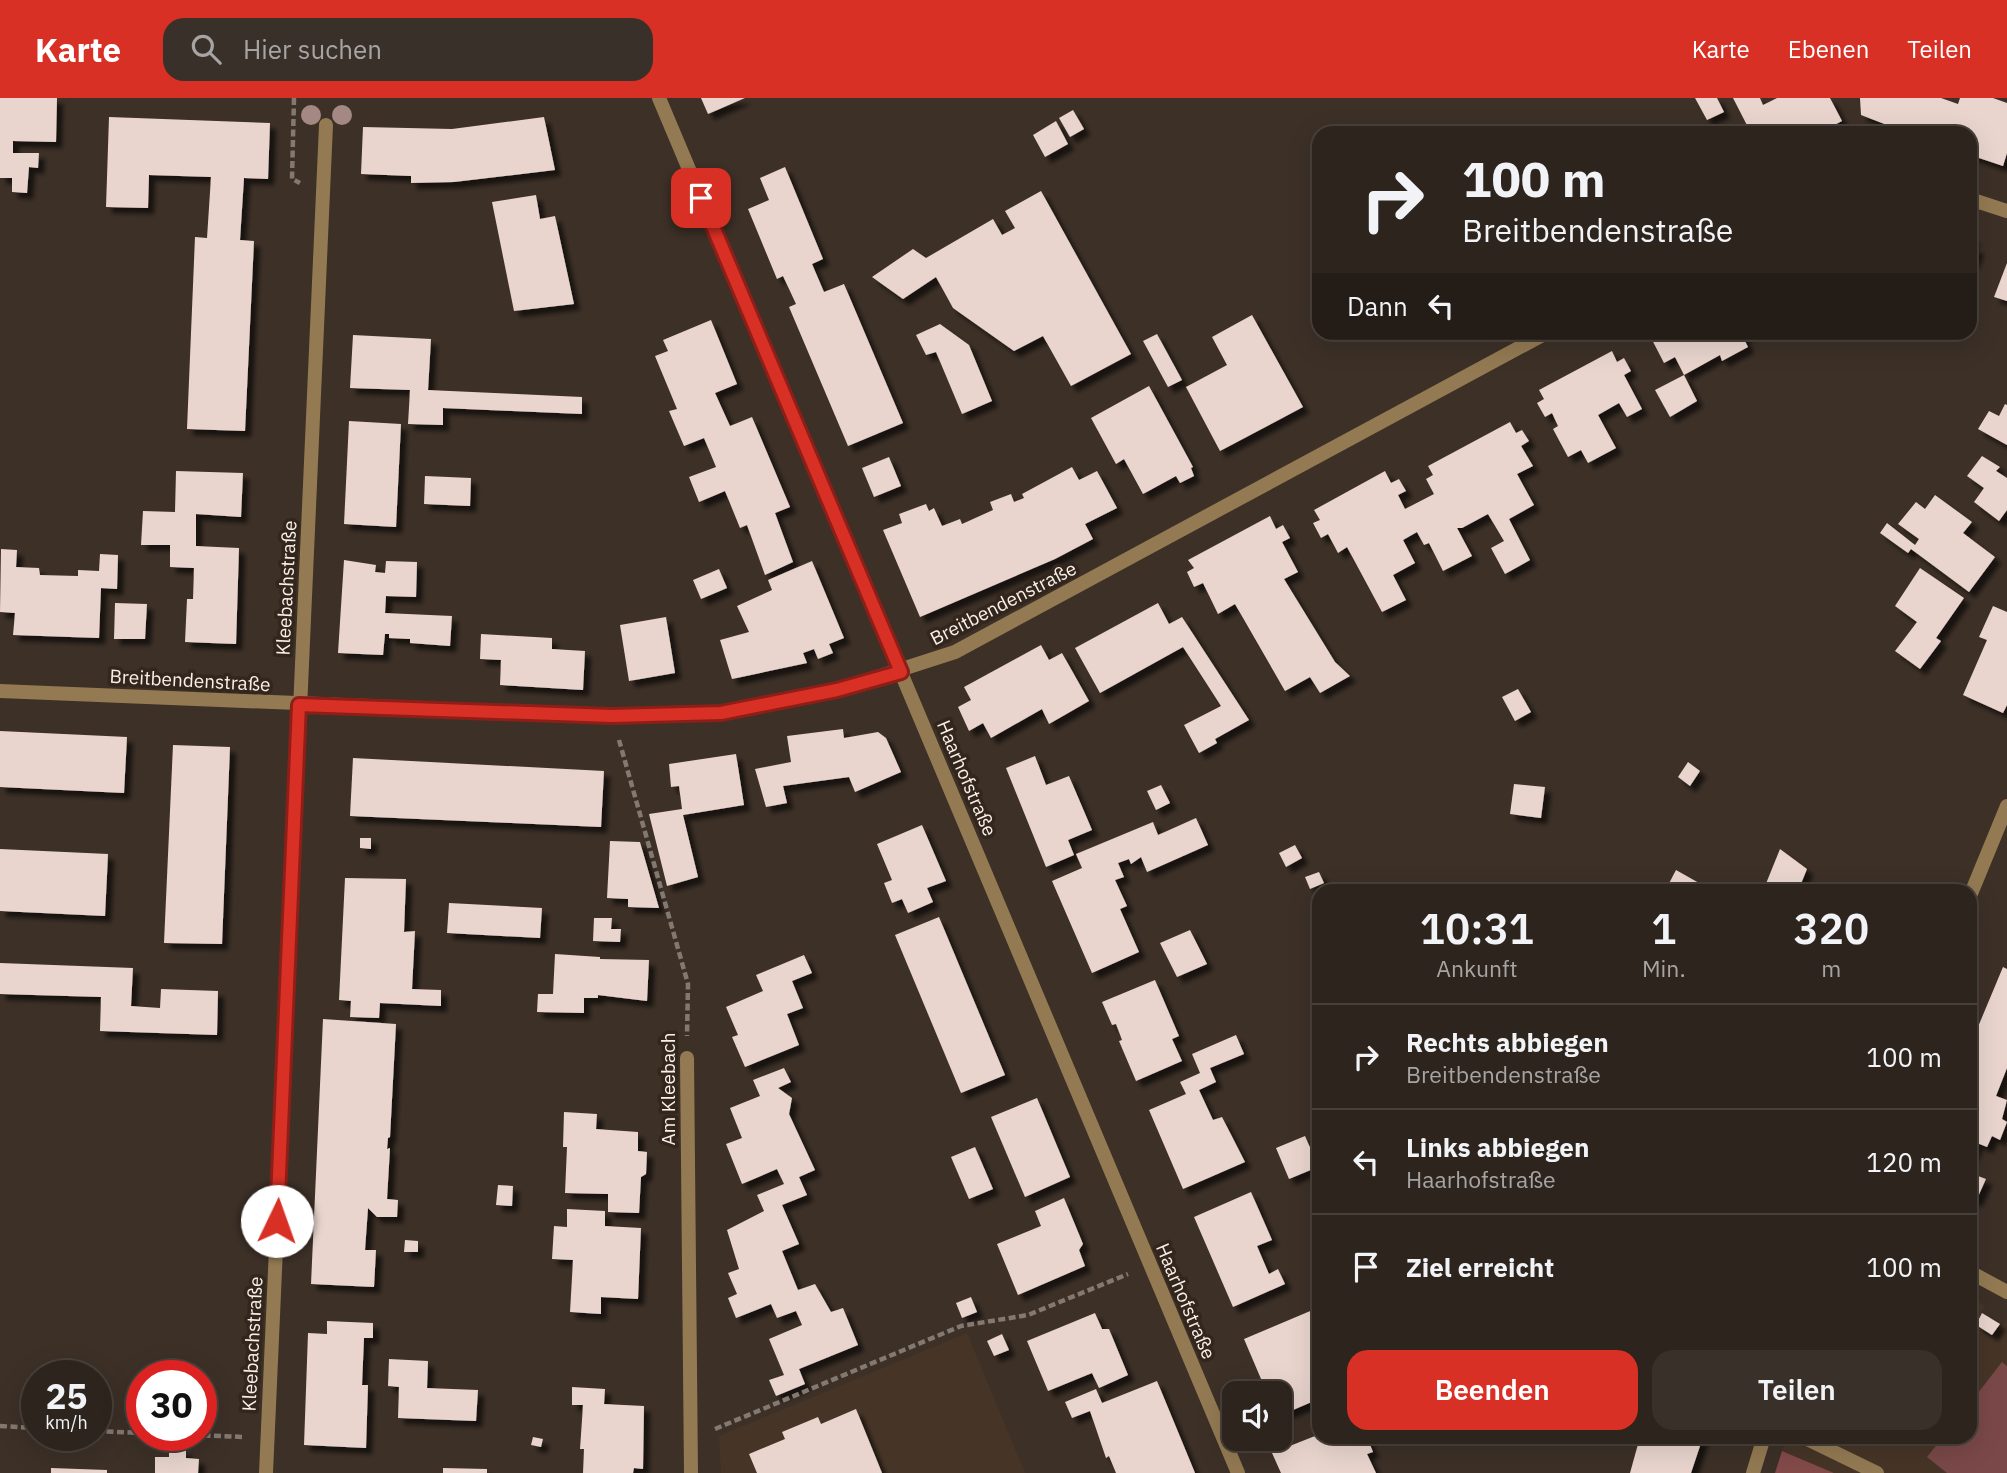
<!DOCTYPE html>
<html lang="de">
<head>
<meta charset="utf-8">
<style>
  :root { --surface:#2d241d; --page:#39302a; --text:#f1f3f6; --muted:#a7a4a4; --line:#48413b; --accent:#d93025 }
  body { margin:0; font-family:"IBM Plex Sans",sans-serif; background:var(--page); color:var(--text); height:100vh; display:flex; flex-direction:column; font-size:26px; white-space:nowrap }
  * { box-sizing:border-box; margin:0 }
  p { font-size:23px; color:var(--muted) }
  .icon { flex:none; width:38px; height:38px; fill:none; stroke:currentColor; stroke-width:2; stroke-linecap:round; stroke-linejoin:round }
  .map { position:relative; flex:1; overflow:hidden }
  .sheet { position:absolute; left:1312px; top:786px; width:665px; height:560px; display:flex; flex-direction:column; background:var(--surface); border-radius:21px; box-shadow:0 7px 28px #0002,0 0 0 2px var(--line) }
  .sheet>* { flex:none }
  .guide { position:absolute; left:1312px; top:28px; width:665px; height:214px; border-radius:21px; box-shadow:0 7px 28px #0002,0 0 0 2px var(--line); background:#2d241d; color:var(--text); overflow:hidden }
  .tools { position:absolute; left:1222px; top:1283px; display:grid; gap:14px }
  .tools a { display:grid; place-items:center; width:70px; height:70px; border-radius:14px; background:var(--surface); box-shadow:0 7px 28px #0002,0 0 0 2px var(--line); font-size:35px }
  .speed { position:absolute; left:21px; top:1262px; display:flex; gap:14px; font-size:35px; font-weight:700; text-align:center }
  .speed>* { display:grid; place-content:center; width:91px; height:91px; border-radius:50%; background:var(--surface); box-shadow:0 7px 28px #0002,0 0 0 2px var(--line); line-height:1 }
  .speed small { font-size:18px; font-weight:400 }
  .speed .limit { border:10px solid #d22; background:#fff; color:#111 }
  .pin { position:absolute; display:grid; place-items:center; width:60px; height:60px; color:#fff; margin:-30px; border-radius:14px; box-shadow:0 4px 10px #0006 }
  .me { position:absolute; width:77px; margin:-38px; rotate:3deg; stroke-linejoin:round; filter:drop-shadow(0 0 5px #0008) }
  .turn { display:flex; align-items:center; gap:24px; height:147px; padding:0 35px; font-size:32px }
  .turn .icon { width:91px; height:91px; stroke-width:2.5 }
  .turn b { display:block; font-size:49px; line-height:60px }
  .then { display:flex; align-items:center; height:66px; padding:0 35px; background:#0003; gap:14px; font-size:26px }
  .eta { display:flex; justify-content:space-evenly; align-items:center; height:119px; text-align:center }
  .eta b { font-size:42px; font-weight:600; line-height:49px }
  .primary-button { display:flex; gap:14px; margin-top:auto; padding:14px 35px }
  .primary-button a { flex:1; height:80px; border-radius:21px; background:var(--accent); color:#fff; font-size:28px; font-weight:600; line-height:80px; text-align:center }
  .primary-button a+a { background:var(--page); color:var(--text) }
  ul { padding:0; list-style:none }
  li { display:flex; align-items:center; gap:21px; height:105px; padding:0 35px; border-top:2px solid var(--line) }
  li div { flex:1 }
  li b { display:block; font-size:26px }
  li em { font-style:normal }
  header { display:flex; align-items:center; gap:42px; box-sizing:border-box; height:98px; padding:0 35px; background:var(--accent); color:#fff }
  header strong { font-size:33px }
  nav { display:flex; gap:38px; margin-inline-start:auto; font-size:24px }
  .search { width:490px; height:63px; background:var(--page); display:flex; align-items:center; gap:18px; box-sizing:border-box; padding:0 24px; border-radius:21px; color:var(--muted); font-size:26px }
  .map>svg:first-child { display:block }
</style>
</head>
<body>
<header>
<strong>Karte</strong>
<div class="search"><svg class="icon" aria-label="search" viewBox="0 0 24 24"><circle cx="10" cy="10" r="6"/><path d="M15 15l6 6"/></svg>Hier suchen</div>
<nav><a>Karte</a><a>Ebenen</a><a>Teilen</a></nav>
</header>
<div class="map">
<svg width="2007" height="1375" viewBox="0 0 2007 1375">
  <defs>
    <filter id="shadow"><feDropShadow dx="6" dy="6" stdDeviation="2" flood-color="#0009"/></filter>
  </defs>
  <rect width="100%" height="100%" fill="#3c3027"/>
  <!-- built -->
  <g fill="#463527">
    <path d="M1971,1199l14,9 -11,20 18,11 15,-17v153h-173l-52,-22 6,-14h182z"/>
    <path d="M967,1235l58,140h-304l-2,-37z"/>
  </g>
  <!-- green -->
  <path fill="#7a4848" d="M2002,1264l5,4v107h-60l-20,-16 16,-20h27l1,-35z"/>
  <!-- forest -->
  <path fill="#844a4a" d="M1782,1353l52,22h-59z"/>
  <!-- building -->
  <g fill="#e9d5ce" filter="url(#shadow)">
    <path d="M0,0h57l-1,44 -43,-1v12h26l-1,15 -9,-1 -2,26 -15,-1v-14h-12z"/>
    <path d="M701,0h44l-37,16z"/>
    <path d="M1695,0h22l7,14 -17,8z"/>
    <path d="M1733,0h27l3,7 14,-7h53l12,23 -23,12h-68z"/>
    <path d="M1860,0h81l17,6 2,-6h33l14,5v50l-4,13 -33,-11v-22h-17l-24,-8 -3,8h-18l-47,-18z"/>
    <path d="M1073,12l11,19 -14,8 -11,-19z"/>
    <path d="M109,19l161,6 -2,56 -24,-1 -4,62 14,1 -9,190 -58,-2 8,-192 12,1 4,-61 -62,-2 -1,33 -42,-1z"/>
    <path d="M544,19l11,53 -101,12 -43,1v-7l-50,-2 2,-47 89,2z"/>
    <path d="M1056,23l12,23 -23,13 -12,-22z"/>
    <path d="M785,69l38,92 -11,5 12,28 20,-8 59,139 -55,23 -59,-139 7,-3 -13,-28 -6,3 -29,-70 21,-9 -9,-22z"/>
    <path d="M1041,93l90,163 -60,32 -28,-50 -29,15 -61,-43 -17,-31 -33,22 -31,-22 41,-28 13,9 67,-39 9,16 13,-7 -10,-17z"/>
    <path d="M536,97l4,24 15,-3 19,88 -60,7 -22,-109z"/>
    <path d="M1970,139l4,1 -3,9 7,1 -5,15 -3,-1z"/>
    <path d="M2007,165v38l-13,-4z"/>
    <path d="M1252,217l51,92 -83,44 -34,-64 41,-22 -15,-28z"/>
    <path d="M711,222l26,64 -22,9 15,33 22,-9 38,90 -15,6 18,49 -28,13 -18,-50 -7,3 -15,-37 -26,11 -10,-25 27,-10 -12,-29 -20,8 -15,-35 8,-2 -22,-53 13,-5 -5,-11z"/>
    <path d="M940,226l29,21 23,56 -30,13 -26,-62 -10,3 -10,-20z"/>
    <path d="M1648,234h103l-8,5 5,10 -26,14 -2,-6 -36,20 -9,-18 -11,6z"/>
    <path d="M1157,236l25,46 -14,7 -25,-46z"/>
    <path d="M353,237l78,4 -3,51 154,7v17l-139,-6v17l-35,-1 2,-34 -60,-2z"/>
    <path d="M1612,253l5,11 7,-4 7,13 -7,4 18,34 -15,8 -8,-14 -21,12 18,33 -28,15 -7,-13 -13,7 -15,-28 5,-3 -6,-13 -7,4 -8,-14 7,-4 -5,-9z"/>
    <path d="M1684,277l13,26 -27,16 -15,-27z"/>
    <path d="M1149,288l44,81 -2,1 3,8 -14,7 -4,-7 -33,18 -19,-35 -8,5 -25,-46z"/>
    <path d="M2005,306l2,1v40l-29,-16 11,-18 10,5z"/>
    <path d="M349,323l52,3 -5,103 -52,-3z"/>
    <path d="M1510,324l6,11 6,-3 7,11 -8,5 12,20 -16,8 17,31 -25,14 21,41 -25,14 -14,-26 13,-7 -16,-27 -26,14h-5l15,28 -29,15 -14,-28 -5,2 -7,-13 -14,8 12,23 -22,12 13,25 -24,12 -35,-65 -9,6 -10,-19 -7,4 -8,-15 7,-3 -6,-10 71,-39 6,12 8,-4 7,12 -8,4 7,14 29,-15 -8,-15 7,-4 -5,-9z"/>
    <path d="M1982,358l18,11 -4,4 11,7v32l-8,11 -25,-19 10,-14 -17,-12z"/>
    <path d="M889,359l12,29 -27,11 -12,-29z"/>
    <path d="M1072,369l7,13 18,-9 20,37 -32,16 8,15 -38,20 -135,58 -37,-87 19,-7 -3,-9 27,-10 3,7 5,-3 8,18 18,-7 2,5 31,-14 -3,-8 21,-8 3,8 10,-4 -2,-4z"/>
    <path d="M176,373l67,2 -2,44 -45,-3v32l43,2 -3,96 -51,-2 2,-43h6l1,-31 -24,-1v-22h-29l2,-34 32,1z"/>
    <path d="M425,378l46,2 -1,28 -46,-2z"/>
    <path d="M1935,397l37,27 -9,11 32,24 -26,35 -58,-43 -3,4 -28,-20 7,-10 28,22 4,-6 -21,-15 18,-22 9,7z"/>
    <path d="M1270,418l6,13 7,-4 7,13 -8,4 16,30 -14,7 51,83 15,14 -30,17 -10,-16 -25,14 -50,-87 -17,10 -15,-31 -9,4 -7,-15 7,-4 -6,-8z"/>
    <path d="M1,451l16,1 -1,17 23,1 1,7 38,1v-6l21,1 1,-17 18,1 -1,34 -16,-1 -2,50 -86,-3 2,-22 -15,-1z"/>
    <path d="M344,462l32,5 -1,7 10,1 1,-12 31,1 -1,35 -30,-1 -1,17 67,3 -2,30 -40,-3v-4l-21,-1v-4h-4l-2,21 -45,-2z"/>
    <path d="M812,463l32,77 -15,6 4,9 -15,6 -4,-10 -11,4 4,10 -75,16 -12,-39 29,-8 -12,-26 35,-16 -4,-10z"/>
    <path d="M1920,470l44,30 -28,40 5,3 -21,28 -25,-18 22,-29 -22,-16z"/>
    <path d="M719,471l8,19 -26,11 -8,-19z"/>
    <path d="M115,505l32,1 -2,35h-31z"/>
    <path d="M1158,505l11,21 13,-7 67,103 -34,19 2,4 -18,10 -15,-28 37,-19 -38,-59 -83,46 -25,-45z"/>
    <path d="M1993,508l14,6v93l-4,8 -40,-18 24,-55 -8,-3z"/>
    <path d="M666,519l9,56 -46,8 -9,-56z"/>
    <path d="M481,536l71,4v11l33,2 -2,39 -83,-5 1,-25 -21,-1z"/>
    <path d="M1041,547l8,15 13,-7 27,48 -40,23 -7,-15 -51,29 -8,-15 -14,8 -11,-24 13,-7 -7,-13z"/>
    <path d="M1518,591l13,23 -16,9 -13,-24z"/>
    <path d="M843,631l1,9 34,-6 8,6 15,34 -46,20 -6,-15 -66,9 4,17 -21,4 -11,-38 36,-7 -4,-26z"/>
    <path d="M0,633l127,6 -3,56 -124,-6z"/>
    <path d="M173,647l57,2 -8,197 -58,-1z"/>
    <path d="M736,656l8,51 -61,10 15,62 -31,9 -18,-72 33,-5 -3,-23 -8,1 -2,-23z"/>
    <path d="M1035,658l11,29 23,-9 23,54 -24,10 6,15 -28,12 -40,-99z"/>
    <path d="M353,660l251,13 -3,56 -251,-11z"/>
    <path d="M1688,664l12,9 -10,15 -12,-9z"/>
    <path d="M1514,686l31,3 -4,31 -31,-4z"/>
    <path d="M1161,687l9,18 -14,7 -9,-19z"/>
    <path d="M1196,720l12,27 -61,27 -6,-15 -10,7 -2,-5 -11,4 6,14 -9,3 12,26 -7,3 19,43 -47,21 -40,-92 30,-13 -6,-14 77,-32 5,13z"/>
    <path d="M922,727l24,56 -19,7 6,14 -25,11 -6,-14 -10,4 -8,-20 8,-3 -15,-36z"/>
    <path d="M360,740h11v11l-11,-1z"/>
    <path d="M610,743l30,1 19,66 -31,-1v-8l-21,-1z"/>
    <path d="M1295,747l7,13 -16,9 -7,-14z"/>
    <path d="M0,751l108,5 -3,62 -105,-5z"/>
    <path d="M1780,751l27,20 -9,22h-35z"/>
    <path d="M1676,772l23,13 -4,8h-30z"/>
    <path d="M1319,774l5,11 -14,6 -5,-12z"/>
    <path d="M345,780l61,1 -2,53 11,-1 -3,58 29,1v16l-61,-3 -1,15 -29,-1 1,-16 -12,-1z"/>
    <path d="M449,805l93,5 -2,30 -93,-5z"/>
    <path d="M939,819l66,158 -44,18 -66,-158z"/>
    <path d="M594,820h18l-1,11h10l-1,13 -27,-1z"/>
    <path d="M1190,832l17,34 -30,13 -17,-34z"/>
    <path d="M555,856l45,3v2l49,1 -2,41 -49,-6v3h-14v15l-47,-1 1,-18h15z"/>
    <path d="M804,857l8,18 -20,8 11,27 -16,6 12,31 -54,22 -13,-30 6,-2 -12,-28 37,-16 -7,-16z"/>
    <path d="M0,865l133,5 -2,38 29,2 1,-19 57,2 -1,44 -117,-4 1,-34 -101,-3z"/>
    <path d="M2003,869l4,2v99l-11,28 11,4 -5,19 5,3 -7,18 -8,-4 -5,11 -10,-4 -6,16 -1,-113z"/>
    <path d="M1155,882l24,56 -7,3 10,22 -46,20 -17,-40 3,-1 -6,-16 -4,1 -10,-23z"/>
    <path d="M323,921l73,5 -6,113 -2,1 -1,11 3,-1 -3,51 11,1 -1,17h-20l-9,-9 -3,42h11l-2,37 -63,-3z"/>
    <path d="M1236,937l8,19 -34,14 6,14 -17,8 14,30 9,-3 23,45 -62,27 -34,-79 37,-16 -6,-12 20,-9 -8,-19z"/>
    <path d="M784,970l7,14 -13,6 14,10 -3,16 26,56 -16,7 8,18 -25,10 17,39 -17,7 16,39 17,-6 16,28 12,-4 15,37 -59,24 6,15 -29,12 -7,-16 15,-5 -15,-36 33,-14 -6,-14 -19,7 -6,-14 -35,14 -8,-20 9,-4 -9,-21 11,-4 -12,-39 37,-19 -7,-16 27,-11 -7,-15 -35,15 -16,-40 16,-6 -12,-30 30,-12 -7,-16z"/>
    <path d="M1037,1000l33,79 -45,20 -34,-80z"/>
    <path d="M564,1014l33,2 -1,15 42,3v19l9,1 -1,22 -5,3 -2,36 -31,-1v-18l-43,-1 2,-46h-4z"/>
    <path d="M1305,1038l7,16 8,-3 -2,18 -29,12 -13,-31z"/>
    <path d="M975,1049l18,42 -24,10 -18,-42z"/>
    <path d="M1970,1075l16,6 -10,22 -6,-2z"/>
    <path d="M498,1087l15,1 -1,20 -16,-1z"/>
    <path d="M1251,1094l21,48 -15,6 12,28 9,-5 7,15 -52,23 -39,-90z"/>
    <path d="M1064,1100l19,46 -4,6 6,16 -67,29 -21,-51 44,-18 -6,-15z"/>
    <path d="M567,1111l38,2v15l36,2 -3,71 -37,-2v17l-31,-2 3,-52 -21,-1 2,-33 13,1z"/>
    <path d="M405,1142l13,1v11h-14z"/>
    <path d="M971,1199l6,15 -15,6 -6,-15z"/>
    <path d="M1315,1211l5,9v23l-7,2 7,15 -1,56 -5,-13 -35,15v-23h-12l-23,-54z"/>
    <path d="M1095,1215l7,16h7l19,46 -29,13 -7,-15 -44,18 -21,-50z"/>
    <path d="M1982,1215l18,11 -8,11 -16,-10z"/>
    <path d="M327,1223l46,2v15h-9l-2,47h6l-2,63 -62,-3 4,-112 19,1z"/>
    <path d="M1002,1236l7,16 -15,6 -7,-15z"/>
    <path d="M389,1261l39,2 -1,27 51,2 -2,31 -78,-3 1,-31 -11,-1z"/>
    <path d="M1157,1283l38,92h-79l-7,-17 -3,2 -16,-47 -18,7 -7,-16 31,-13 6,14z"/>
    <path d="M572,1289l33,2 -1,15 40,2 -1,63 -9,-1 -1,5h-50l1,-24h-4l3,-44h-11z"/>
    <path d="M856,1311l26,64h-125l-8,-19 36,-15 -3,-7 36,-15 3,7z"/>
    <path d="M1320,1336v3h47l6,15 -6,2 9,19h-95l-9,-20z"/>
    <path d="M533,1339l10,2 -2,8 -10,-2z"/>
    <path d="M1640,1339h63l-12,36h-61z"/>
    <path d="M169,1351l17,1v8l13,1 -1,14h-43v-16h14z"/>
    <path d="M51,1370l56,2v3h-56z"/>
    <path d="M443,1370l44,1v4h-44z"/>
  </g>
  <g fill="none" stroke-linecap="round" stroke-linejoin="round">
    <!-- path -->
    <g stroke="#847971" stroke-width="4.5" stroke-dasharray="7 3.5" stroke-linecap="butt">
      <path d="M294,0l-2,81 8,4"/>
      <path d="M619,642l69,244 -1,52"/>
      <path d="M0,1328l37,2"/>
      <path d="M715,1331l246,-103 67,-11 100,-41"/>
      <path d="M96,1333l46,2"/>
      <path d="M193,1337l52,2"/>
    </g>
    <!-- lane -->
    <path stroke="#937a53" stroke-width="14" d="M1803,1339l74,36"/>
    <!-- street -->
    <g stroke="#937a53" stroke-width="14">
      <path d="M659,0l579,1375"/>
      <path d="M1970,101l37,12"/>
      <path d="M0,593l613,25 108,-3 116,-23 118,-38 593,-320"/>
      <path d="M1970,798l37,-90"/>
      <path d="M687,960l4,415"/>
      <path d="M1970,1174l37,20"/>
      <path d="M266,1375l60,-1348"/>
      <path d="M1753,1375l11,-36"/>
    </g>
  </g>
  <!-- trees -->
  <g fill="#a38883">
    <circle cx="311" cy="17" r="10"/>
    <circle cx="342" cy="17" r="10"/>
  </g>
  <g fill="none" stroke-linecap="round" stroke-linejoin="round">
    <defs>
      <path id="route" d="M277,1123l22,-516 313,11 109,-3 116,-23 64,-18 -200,-474"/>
    </defs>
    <!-- route casing -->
    <use href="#route" stroke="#8d1f18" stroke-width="18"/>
    <!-- route -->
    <use href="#route" stroke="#d93025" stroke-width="12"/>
  </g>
  <g text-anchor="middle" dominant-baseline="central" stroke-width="7" stroke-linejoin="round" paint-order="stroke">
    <!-- street labels -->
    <g font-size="19" fill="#f9f0ea" stroke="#32261d">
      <text transform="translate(286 490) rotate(-87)">Kleebachstraße</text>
      <text transform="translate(1003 505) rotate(-27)">Breitbendenstraße</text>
      <text transform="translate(190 582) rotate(3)">Breitbendenstraße</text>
      <text transform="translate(967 680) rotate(67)">Haarhofstraße</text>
      <text transform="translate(668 991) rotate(-90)">Am Kleebach</text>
      <text transform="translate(1186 1203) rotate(67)">Haarhofstraße</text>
      <text transform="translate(252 1246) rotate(-87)">Kleebachstraße</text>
    </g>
  </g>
</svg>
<div class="tools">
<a><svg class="icon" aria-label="sound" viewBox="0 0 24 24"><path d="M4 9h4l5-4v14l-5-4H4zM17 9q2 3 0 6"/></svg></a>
</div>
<div class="speed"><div>25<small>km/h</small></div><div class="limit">30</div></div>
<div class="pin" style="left:701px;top:100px;background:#d93025"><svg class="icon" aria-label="arrive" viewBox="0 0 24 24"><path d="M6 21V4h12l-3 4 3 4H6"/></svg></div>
<svg class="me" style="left:277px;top:1123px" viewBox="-20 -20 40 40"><circle r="19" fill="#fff"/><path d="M0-13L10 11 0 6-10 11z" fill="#d93025"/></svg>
<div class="guide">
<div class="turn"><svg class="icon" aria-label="right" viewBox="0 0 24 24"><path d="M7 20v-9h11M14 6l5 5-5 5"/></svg><div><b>100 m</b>Breitbendenstraße</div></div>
<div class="then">Dann<svg class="icon" aria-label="left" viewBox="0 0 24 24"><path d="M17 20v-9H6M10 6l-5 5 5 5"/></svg></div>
</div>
<section class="sheet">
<div class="eta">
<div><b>10:31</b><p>Ankunft</p></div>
<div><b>1</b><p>Min.</p></div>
<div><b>320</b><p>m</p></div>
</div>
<ul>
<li><svg class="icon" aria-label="right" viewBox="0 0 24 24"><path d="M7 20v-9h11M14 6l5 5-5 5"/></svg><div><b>Rechts abbiegen</b><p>Breitbendenstraße</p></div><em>100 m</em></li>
<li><svg class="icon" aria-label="left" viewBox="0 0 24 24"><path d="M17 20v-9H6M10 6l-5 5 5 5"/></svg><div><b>Links abbiegen</b><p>Haarhofstraße</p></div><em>120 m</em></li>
<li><svg class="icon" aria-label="arrive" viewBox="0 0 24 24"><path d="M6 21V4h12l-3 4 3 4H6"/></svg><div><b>Ziel erreicht</b></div><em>100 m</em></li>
</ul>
<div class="primary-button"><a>Beenden</a><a>Teilen</a></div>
</section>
</div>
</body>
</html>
